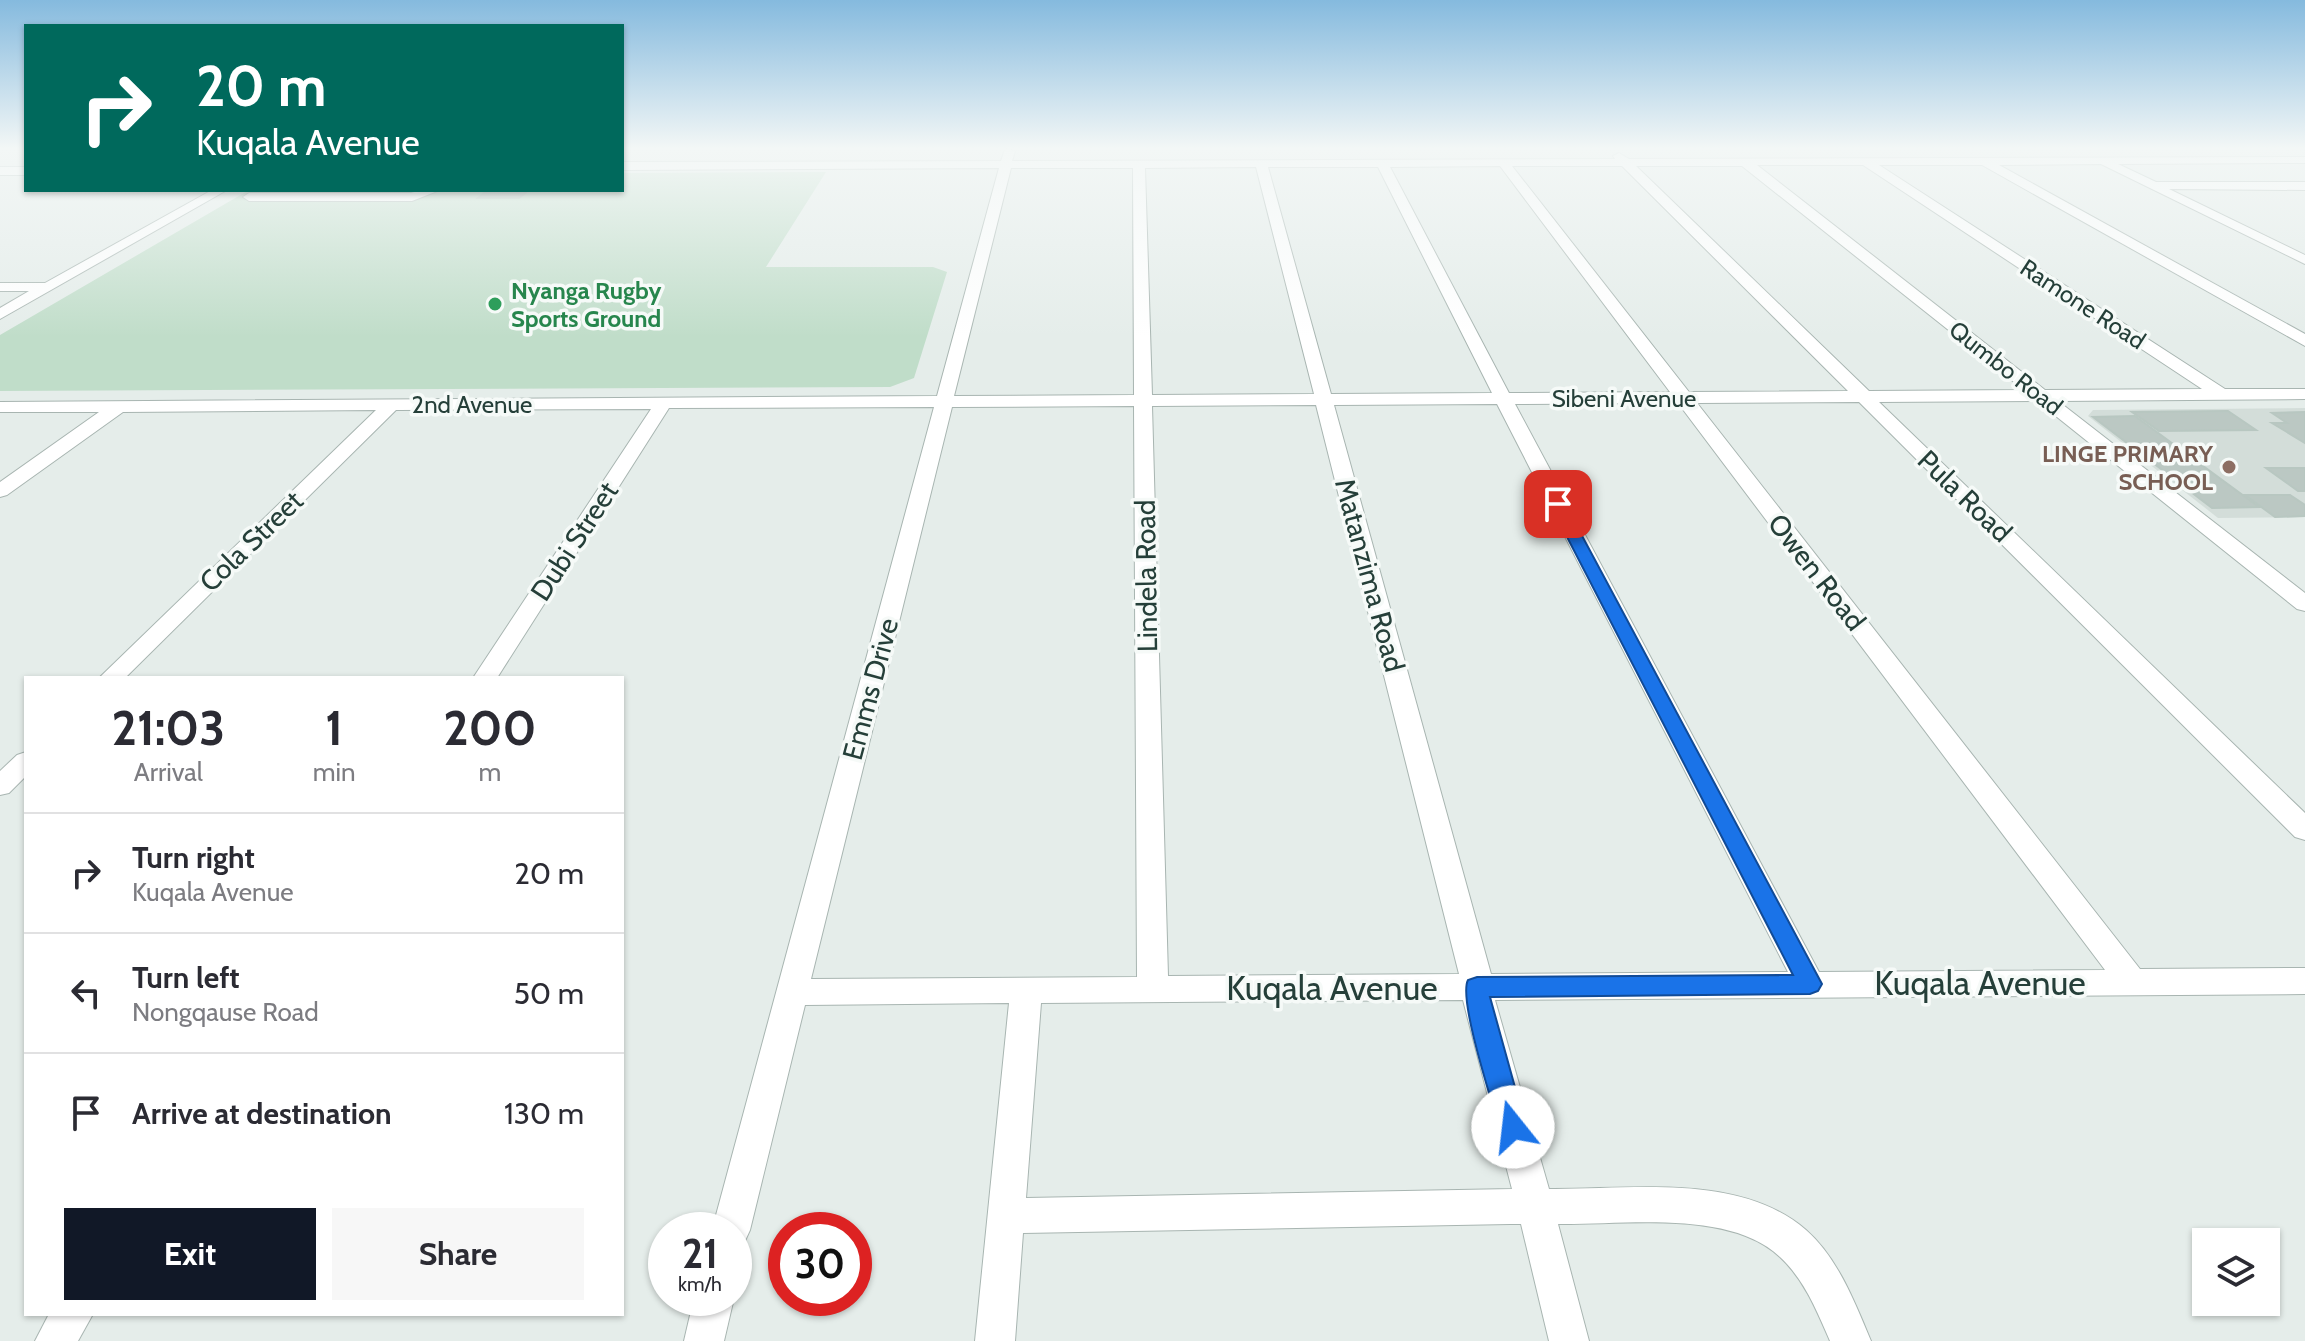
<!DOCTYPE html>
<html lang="en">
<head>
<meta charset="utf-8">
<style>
  :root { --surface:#fff; --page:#f7f7f7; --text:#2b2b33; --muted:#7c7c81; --line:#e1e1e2; --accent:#111827 }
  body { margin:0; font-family:Cabin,sans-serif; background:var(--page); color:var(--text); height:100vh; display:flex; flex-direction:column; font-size:30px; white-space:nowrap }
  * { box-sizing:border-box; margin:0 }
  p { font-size:26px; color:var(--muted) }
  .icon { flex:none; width:44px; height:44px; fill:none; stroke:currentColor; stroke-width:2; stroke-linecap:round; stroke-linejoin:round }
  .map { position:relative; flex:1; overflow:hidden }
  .panel { position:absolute; left:24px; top:676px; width:600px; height:640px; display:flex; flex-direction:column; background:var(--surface); border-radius:0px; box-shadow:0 2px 6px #0004 }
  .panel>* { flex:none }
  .guide { position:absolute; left:24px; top:24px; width:600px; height:168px; border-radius:0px; box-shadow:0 2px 6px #0004; background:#00695c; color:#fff; overflow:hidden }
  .buttons { position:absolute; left:2192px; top:1228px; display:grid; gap:16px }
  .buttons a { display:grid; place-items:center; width:88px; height:88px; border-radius:0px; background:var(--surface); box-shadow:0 2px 6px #0004; font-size:40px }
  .speed { position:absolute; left:648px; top:1212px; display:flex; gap:16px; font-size:40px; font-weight:700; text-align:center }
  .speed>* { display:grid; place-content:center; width:104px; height:104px; border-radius:50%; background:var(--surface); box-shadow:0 2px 6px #0004; line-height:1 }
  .speed small { font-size:20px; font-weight:400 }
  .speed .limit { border:12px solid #d22; background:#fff; color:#111 }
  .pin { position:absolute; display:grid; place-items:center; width:68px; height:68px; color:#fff; margin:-34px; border-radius:16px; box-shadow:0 4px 12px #0006 }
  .me { position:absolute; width:88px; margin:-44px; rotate:344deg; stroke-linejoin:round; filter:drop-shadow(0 0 6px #0008) }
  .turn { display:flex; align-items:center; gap:28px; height:168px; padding:0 40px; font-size:36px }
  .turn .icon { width:104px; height:104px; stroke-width:2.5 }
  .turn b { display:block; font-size:56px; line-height:68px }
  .eta { display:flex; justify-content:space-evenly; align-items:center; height:136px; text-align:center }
  .eta b { font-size:48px; font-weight:700; line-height:56px }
  .cta { display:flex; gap:16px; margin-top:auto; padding:16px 40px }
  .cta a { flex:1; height:92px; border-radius:0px; background:var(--accent); color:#fff; font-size:32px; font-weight:700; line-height:92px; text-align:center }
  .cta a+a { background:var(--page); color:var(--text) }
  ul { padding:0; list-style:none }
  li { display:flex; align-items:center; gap:24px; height:120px; padding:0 40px; border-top:2px solid var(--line) }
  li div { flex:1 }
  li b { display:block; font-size:30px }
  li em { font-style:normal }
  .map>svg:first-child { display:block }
</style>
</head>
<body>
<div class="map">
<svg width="2305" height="1341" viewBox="0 0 2305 1341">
  <rect width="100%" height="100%" fill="#e5edea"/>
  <!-- built -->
  <path fill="#d3ddd9" d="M2305,408v109l-87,1 -130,-102 5,-6z"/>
  <!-- green -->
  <path fill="#c0ddc9" d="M826,172l-60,95h167l14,5 -33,106 -24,9 -890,4v-56l249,-145h373v-17z"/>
  <!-- building -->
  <g fill="#bbc8c3" stroke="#b8c7c1" stroke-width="2">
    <path d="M488,190h41l-10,8h-41z"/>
    <path d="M2228,411l28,19 -97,1 -27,-19z"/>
    <path d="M2305,412v31l-33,-20h15l-15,-10z"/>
    <path d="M2135,416l124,91 -47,1 -119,-91z"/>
    <path d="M2266,468h39v23h-7z"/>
    <path d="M2245,495h45l15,10v11l-30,1z"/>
  </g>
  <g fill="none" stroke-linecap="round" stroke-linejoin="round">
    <defs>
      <g id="minor">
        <path d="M1005,149l10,2 -3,10 603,-2 -2,-3 6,-3 10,6 676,-2v6l-187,1 38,18h149v8l-136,-1 136,66v9l-204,-100 -102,1 306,169v12l-323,-181h-103l346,224h80v10l-247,2 247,192v18l-8,-2 -260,-208 -158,1 426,411v27l-10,-3 -436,-435 -162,1 443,566 165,-1v26l-810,6 54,189c80,1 190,-17 257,41 32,28 49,73 65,111h-41c-13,-30 -26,-62 -50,-84 -50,-48 -157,-32 -222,-33l31,117h-40l-28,-117h-11l-487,9 -8,108h-40l34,-338 -204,2 -55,225 -6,13 -10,4v-17h-22l222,-823 -265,1 -172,270h-24l178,-269 -255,1 -271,268h-26l277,-268 -253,2 -116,83 -7,2v-15l99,-70h-99v-10l937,-6 62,-228 -377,2v-8l379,-1zM1757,165h106l339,224 -157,1zM1500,166l170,226 -161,1 -119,-226zM1512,166h110l226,225 -159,1zM1636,166h106l282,224 -155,1zM1256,167l58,227 -162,1 -7,-227zM1268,167h110l114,226 -161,1zM1011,168h122l1,227 -180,1zM1678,403l427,567 -286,2 -304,-568zM1497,404l291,568 -297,2 -157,-569zM1316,405l143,569 -291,2 -16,-570zM1134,406l3,571 -326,2 141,-572zM1463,1000l49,189 -486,9 15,-195z"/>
        <rect x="0" y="167" width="26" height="8"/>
        <path d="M212,190h15l-227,129v-11l29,-17h-29v-8h45z"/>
        <path d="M421,190h19l-28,11h-163l-6,-4 6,-4h162z"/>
        <path d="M26,752v24l-17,17 -9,2v-24l17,-16z"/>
        <path d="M694,1298h40l-10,43h-40z"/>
        <path d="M49,1314h44l-15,27h-43z"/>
      </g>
    </defs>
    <!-- minor casing -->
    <use href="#minor" stroke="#a8b5b1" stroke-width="2"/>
    <!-- minor -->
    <use href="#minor" fill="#fff" fill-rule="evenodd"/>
  </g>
  <!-- sky -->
  <linearGradient id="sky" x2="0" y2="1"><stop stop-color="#85bade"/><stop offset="0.44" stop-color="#f3f7f6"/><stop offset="1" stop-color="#f3f7f6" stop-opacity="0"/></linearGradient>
  <rect width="2305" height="337" fill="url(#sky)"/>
  <!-- route -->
  <path fill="#1a73e8" stroke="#114b97" stroke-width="2" d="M1558,500l7,4 257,480 -4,7 -8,3 -320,3 36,130 -4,8 -9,4 -10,-4 -4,-8c-7,-26 -41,-128 -31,-147l9,-3 316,-2 -243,-471z"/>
  <!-- markers -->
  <circle fill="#2e9e5b" stroke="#f6faf8" stroke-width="3" cx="495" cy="304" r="8"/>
  <circle fill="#8d6e63" stroke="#f6faf8" stroke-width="3" cx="2229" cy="467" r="8"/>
  <g text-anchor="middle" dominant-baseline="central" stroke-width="7" stroke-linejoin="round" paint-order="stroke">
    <!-- far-leisure labels -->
    <g font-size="24" font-weight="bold" fill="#27864d" stroke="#f6faf8" text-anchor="start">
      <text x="511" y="290">Nyanga Rugby<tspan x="511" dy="28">Sports Ground</tspan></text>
    </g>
    <!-- far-street labels -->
    <g font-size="24" fill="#253f39" stroke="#f6faf8">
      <text transform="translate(2083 304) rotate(33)">Ramone Road</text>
      <text transform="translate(2006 368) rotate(38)">Qumbo Road</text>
      <text x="1624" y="398">Sibeni Avenue</text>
      <text x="472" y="404">2nd Avenue</text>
    </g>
    <!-- far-education labels -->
    <g font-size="24" font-weight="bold" fill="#785e54" stroke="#f6faf8" text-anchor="end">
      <text x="2213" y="453">LINGE PRIMARY<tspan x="2213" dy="28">SCHOOL</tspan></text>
    </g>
    <!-- street labels -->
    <g font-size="28" fill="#253f39" stroke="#f6faf8">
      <text transform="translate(1965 496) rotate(44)">Pula Road</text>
      <text transform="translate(251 541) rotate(-44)">Cola Street</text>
      <text transform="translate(574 541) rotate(-57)">Dubi Street</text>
      <text transform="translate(1817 572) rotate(52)">Owen Road</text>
      <text transform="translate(1370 575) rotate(75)">Matanzima Road</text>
      <text transform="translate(1146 576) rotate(-91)">Lindela Road</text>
      <text transform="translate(870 689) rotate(-75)">Emms Drive</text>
    </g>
    <!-- near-street labels -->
    <g font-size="34" fill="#253f39" stroke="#f6faf8">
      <text x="1980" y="983">Kuqala Avenue</text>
      <text x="1332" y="988">Kuqala Avenue</text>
    </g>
  </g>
</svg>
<div class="buttons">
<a><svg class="icon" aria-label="layers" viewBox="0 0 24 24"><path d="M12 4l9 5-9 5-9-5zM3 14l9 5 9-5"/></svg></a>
</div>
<div class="speed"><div>21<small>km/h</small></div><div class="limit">30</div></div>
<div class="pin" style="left:1558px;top:504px;background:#d93025"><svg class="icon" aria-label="arrive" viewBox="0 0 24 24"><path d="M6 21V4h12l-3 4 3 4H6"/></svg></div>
<svg class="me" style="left:1513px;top:1127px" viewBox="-20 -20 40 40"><circle r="19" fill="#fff"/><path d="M0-13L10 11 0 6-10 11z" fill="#1a73e8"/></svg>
<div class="guide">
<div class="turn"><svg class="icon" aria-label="right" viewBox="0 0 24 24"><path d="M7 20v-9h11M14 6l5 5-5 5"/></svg><div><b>20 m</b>Kuqala Avenue</div></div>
</div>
<section class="panel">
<div class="eta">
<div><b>21:03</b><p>Arrival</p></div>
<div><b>1</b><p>min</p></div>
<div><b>200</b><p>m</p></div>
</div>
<ul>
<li><svg class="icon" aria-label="right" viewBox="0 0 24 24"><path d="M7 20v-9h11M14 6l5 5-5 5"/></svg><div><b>Turn right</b><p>Kuqala Avenue</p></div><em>20 m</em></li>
<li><svg class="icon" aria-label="left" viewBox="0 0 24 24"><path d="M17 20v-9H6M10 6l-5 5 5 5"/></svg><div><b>Turn left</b><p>Nongqause Road</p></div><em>50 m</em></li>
<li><svg class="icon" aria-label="arrive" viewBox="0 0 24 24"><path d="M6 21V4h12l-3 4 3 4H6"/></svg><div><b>Arrive at destination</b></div><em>130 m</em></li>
</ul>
<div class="cta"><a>Exit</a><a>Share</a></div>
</section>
</div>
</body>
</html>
